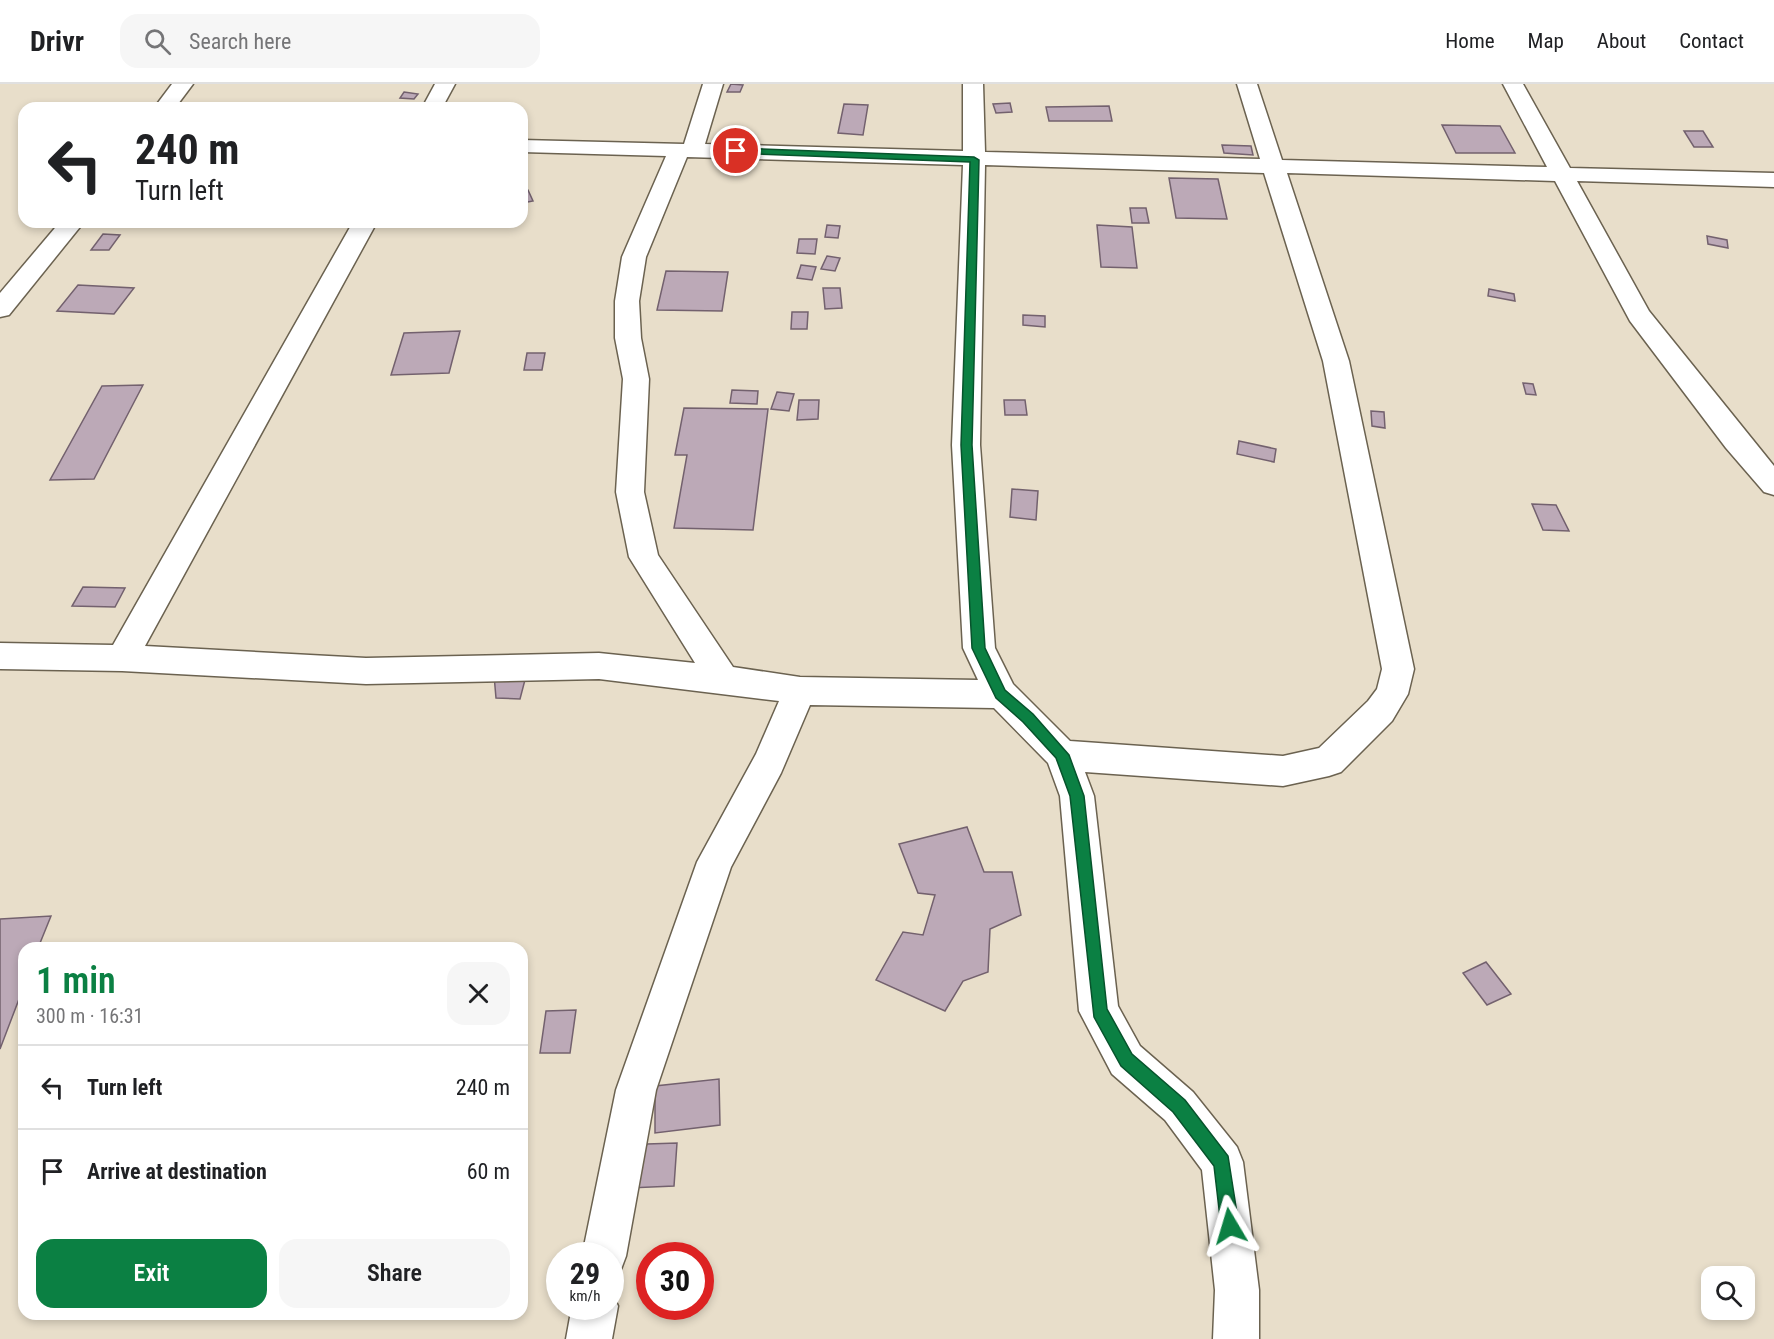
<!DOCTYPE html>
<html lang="en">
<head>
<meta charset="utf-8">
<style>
  :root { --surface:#fff; --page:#f6f6f6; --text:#202124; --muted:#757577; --line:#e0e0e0; --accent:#0b8043 }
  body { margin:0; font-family:"Roboto Condensed",sans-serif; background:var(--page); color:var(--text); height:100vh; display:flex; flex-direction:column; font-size:22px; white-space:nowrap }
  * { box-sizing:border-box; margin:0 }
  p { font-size:20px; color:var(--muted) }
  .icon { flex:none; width:33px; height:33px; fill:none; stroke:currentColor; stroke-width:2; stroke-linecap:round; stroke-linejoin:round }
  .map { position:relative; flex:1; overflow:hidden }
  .drawer { position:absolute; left:18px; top:858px; width:510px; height:378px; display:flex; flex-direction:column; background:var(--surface); border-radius:18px; box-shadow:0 3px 9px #0003 }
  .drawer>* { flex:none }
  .top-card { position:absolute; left:18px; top:18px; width:510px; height:126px; border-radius:18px; box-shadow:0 3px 9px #0003; background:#fff; color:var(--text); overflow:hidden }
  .controls { position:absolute; left:1701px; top:1182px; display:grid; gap:12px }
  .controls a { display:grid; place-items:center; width:54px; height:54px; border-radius:12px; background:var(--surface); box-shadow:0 3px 9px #0003; font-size:30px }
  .speed { position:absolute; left:546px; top:1158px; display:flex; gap:12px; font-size:30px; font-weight:700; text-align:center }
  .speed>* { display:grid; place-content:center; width:78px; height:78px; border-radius:50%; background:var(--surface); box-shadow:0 3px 9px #0003; line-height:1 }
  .speed small { font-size:15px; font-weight:400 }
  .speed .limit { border:9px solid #d22; background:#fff; color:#111 }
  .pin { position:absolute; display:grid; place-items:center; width:51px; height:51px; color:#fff; margin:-26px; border:3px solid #fff; border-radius:50%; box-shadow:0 2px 6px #0007 }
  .me { position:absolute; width:66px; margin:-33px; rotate:353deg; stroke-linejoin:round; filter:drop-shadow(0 0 4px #0008) }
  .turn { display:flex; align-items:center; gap:21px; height:126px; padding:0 18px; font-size:27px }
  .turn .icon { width:78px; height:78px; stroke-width:2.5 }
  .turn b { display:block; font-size:42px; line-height:51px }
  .round { display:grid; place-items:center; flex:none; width:63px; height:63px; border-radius:18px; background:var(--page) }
  .headline { display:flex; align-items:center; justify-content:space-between; height:102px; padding:0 18px }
  h1 { font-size:36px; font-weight:600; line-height:45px; color:var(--accent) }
  .primary-button { display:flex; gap:12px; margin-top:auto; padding:12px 18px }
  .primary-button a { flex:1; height:69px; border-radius:18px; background:var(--accent); color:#fff; font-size:24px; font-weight:600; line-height:69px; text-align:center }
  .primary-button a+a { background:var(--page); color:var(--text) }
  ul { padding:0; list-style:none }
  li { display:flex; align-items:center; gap:18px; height:84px; padding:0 18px; border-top:2px solid var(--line) }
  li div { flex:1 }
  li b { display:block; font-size:22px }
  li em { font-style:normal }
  header { display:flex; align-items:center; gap:36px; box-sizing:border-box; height:84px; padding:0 30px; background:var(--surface); border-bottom:2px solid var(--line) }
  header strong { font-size:28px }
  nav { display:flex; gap:33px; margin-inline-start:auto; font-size:21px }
  .search { width:420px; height:54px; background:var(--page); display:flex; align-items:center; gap:15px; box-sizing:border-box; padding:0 21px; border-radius:18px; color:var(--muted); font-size:22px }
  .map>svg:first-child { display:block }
</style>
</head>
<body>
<header>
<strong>Drivr</strong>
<div class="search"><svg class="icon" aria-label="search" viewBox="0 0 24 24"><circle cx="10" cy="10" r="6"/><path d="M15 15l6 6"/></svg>Search here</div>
<nav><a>Home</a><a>Map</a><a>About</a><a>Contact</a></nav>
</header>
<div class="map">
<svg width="1774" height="1255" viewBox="0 0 1774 1255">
  <rect width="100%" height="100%" fill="#e8deca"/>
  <!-- building -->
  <g fill="#bca9b7" stroke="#73616e" stroke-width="1.5">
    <path d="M731,0l12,1 -3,7h-13z"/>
    <path d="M404,8l14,2 -4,5 -14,-1z"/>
    <path d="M1010,19l2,9 -16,1 -3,-9z"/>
    <path d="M844,20l24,1 -5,30 -25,-2z"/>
    <path d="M1109,22l3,15h-63l-3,-14z"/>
    <path d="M1442,41l58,1 15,27h-59z"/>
    <path d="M1684,47h19l10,16h-19z"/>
    <path d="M1222,61l29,1 2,9 -29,-2z"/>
    <path d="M1169,94l49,1 9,40 -51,-1z"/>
    <path d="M528,106l5,11 -11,2v-12z"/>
    <path d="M1130,124h16l3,15h-17z"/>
    <path d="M827,141l13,1 -2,12 -13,-1z"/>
    <path d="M1097,141l35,2 5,41 -36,-1z"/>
    <path d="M103,150l17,1 -11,15h-18z"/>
    <path d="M1707,152l20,4 1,8 -20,-4z"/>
    <path d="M799,155h18l-2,15 -18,-1z"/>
    <path d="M827,172l13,2 -5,13 -14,-2z"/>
    <path d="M801,181l15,2 -4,13 -15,-2z"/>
    <path d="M666,187l62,1 -6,39 -65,-1z"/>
    <path d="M78,201l56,3 -20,26 -57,-3z"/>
    <path d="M823,204h17l2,20 -17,1z"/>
    <path d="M1489,205l25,5 1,7 -27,-5z"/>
    <path d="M792,228h16l-1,17h-16z"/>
    <path d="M1023,231l22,1v11l-22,-2z"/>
    <path d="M460,247l-11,42 -58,2 13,-42z"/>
    <path d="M527,269h18l-3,17h-18z"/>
    <path d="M1523,299l10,1 3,11 -10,-1z"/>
    <path d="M143,301l-49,94 -44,1 52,-94z"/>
    <path d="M732,306l26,1 -1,13 -27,-1z"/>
    <path d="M777,308l17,2 -5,17 -18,-2z"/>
    <path d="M799,316h20l-1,19 -21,1z"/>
    <path d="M1004,316h21l2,15h-22z"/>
    <path d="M684,324l84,1 -15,121 -79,-2 13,-73h-12z"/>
    <path d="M1371,327l13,1 1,16 -13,-2z"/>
    <path d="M1239,357l37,8 -2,13 -37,-8z"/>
    <path d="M1012,405l26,2 -2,29 -26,-3z"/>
    <path d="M1532,420l24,1 13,26 -26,-1z"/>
    <path d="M83,503l42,1 -10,19 -43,-1z"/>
    <path d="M494,591l32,1 -6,23 -24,-1z"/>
    <path d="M967,743l17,45h28l9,43 -31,14 -2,43 -25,9 -18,30 -69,-31 27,-48 20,3 12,-40 -17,-2 -19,-49z"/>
    <path d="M51,832l-13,32h-14v38l-24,63v-130z"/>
    <path d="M1486,878l25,32 -24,11 -24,-32z"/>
    <path d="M576,926l-6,43h-30l6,-42z"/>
    <path d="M719,995l1,46 -65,8v-47z"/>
    <path d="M677,1059l-3,43 -45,2 18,-44z"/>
  </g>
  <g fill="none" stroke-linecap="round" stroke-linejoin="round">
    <defs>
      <g id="minor">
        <path d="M172,0h21l-18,24h-21z"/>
        <path d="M435,0h20l-13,24h-20z"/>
        <path d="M703,0h20l-18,60 258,7v-67h20l2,68 275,7 -23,-75h20l25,76 265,7 -44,-83h20l47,84 204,5v14l-197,-6 72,130 125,155v29l-10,-3 -38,-44 -96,-127 -75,-140 -268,-8 62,188 65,308 -6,25 -16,27 -51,51 -12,4 -46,10 -198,-14 9,24 24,210 22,40 53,46 44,55 6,15 16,128v49h-46l2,-49 -13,-120 -37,-50 -53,-46 -33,-63 -19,-215 -12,-33 -54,-55 -184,-3 -29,68 -50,94 -75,223 -30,166 -6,16 -10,3v-19h-28l34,-166 81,-228 59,-108 23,-53 -180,-22 -233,5 -244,-13 -122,-2v-26l113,2 240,-423h24l-232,424 221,12 233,-5 96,10 -66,-106 -13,-65 7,-113 -8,-41v-37l7,-44 44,-101 -144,-4v-12l162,4zM687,73l276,8 -11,280 11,203 15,32 -178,-3 -67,-10 -75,-112 -14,-63 5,-113 -8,-41 -2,-37 7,-44zM985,81l279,8 59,188 59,308 -5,20 -9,12 -49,47 -36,8 -213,-15 -57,-57 -18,-36 -15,-203z"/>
        <path d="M60,138h24l-75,93 -9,2v-24z"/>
        <path d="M610,1206l8,16 -6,33h-46l6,-33h38z"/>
      </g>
    </defs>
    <!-- minor casing -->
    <use href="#minor" stroke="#6b6250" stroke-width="3"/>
    <!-- minor -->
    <use href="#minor" fill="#fff" fill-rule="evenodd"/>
  </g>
  <!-- route -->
  <path fill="#0b8043" stroke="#07532c" stroke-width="1.5" d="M736,64l238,9 5,3 -7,285 13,203 20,42 28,24 36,41 15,41 23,213 25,45 53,46 43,56 11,70 -3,6 -6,3 -7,-3 -2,-6 -7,-60 -41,-54 -52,-46 -27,-49 -24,-221 -14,-38 -33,-36 -27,-24 -24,-50 -11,-203 9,-283 -238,-9 -1,-2z"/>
</svg>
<div class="controls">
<a><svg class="icon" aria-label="search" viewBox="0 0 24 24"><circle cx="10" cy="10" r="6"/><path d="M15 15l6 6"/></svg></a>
</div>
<div class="speed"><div>29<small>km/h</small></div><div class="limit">30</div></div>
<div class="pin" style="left:736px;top:67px;background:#d93025"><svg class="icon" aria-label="arrive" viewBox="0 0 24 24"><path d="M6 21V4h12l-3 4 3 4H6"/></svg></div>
<svg class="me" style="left:1230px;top:1142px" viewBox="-20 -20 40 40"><path d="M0-17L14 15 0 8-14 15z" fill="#0b8043" stroke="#fff" stroke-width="4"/></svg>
<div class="top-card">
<div class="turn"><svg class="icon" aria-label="left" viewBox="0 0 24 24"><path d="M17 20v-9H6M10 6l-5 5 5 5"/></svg><div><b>240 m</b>Turn left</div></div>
</div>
<section class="drawer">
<div class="headline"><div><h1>1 min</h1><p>300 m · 16:31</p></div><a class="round"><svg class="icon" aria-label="close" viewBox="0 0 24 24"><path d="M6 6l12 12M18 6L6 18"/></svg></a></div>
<ul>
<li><svg class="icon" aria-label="left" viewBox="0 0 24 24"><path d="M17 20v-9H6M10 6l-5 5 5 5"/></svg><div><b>Turn left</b></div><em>240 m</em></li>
<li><svg class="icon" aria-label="arrive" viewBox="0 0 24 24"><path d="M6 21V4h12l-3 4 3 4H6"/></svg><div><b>Arrive at destination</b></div><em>60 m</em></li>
</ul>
<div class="primary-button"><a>Exit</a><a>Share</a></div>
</section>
</div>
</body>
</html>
